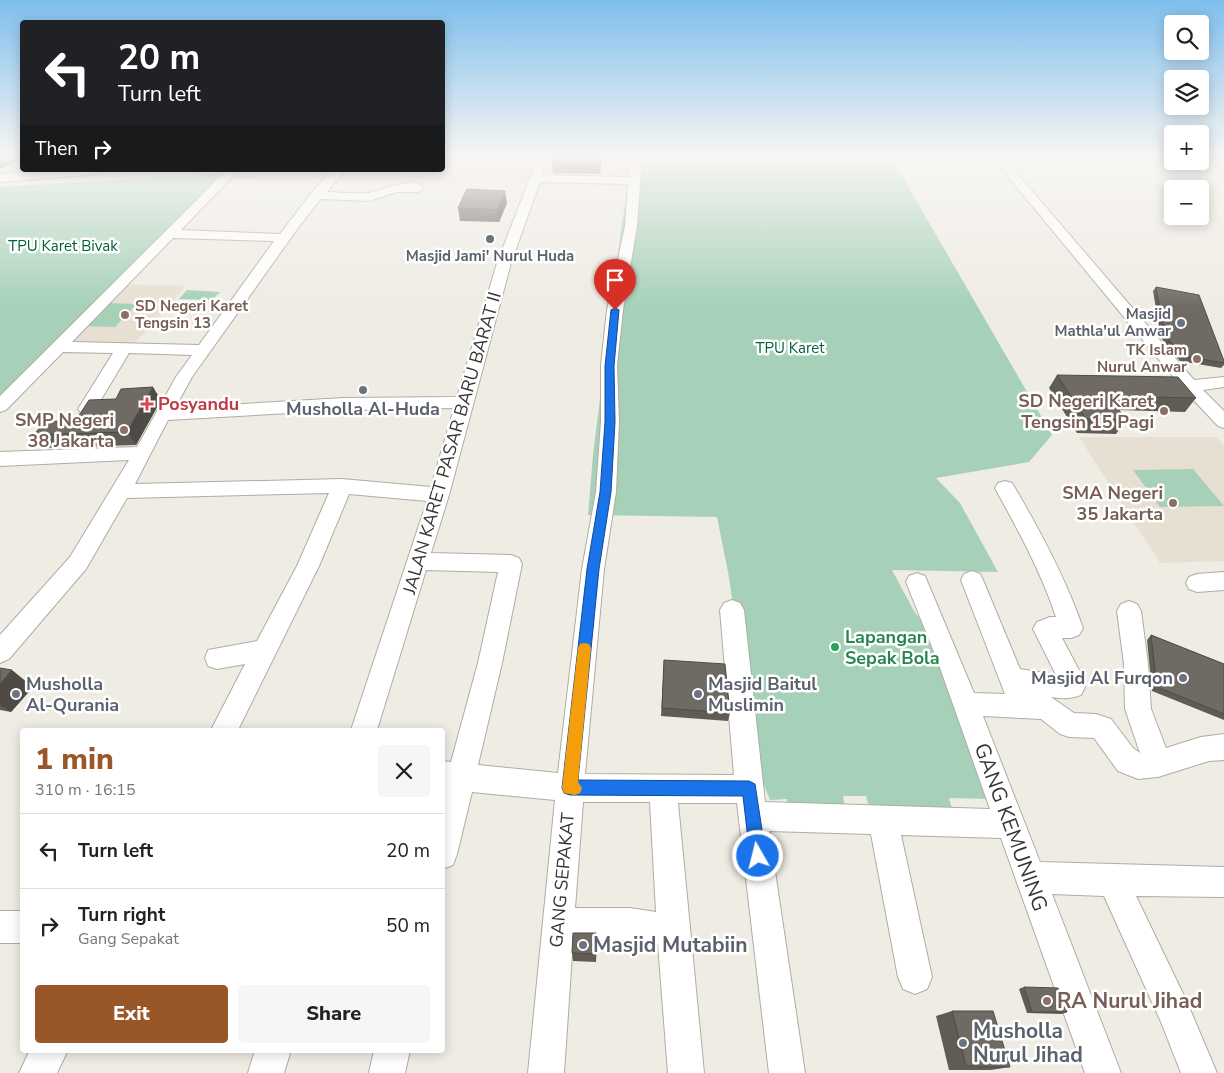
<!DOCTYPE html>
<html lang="en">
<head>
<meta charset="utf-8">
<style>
  :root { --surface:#fff; --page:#f6f6f6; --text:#222; --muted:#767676; --line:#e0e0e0; --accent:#995626 }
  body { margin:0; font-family:"Nunito Sans",sans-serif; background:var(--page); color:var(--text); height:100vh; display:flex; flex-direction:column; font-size:19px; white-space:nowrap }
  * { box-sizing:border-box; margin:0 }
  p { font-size:16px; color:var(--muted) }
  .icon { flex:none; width:28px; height:28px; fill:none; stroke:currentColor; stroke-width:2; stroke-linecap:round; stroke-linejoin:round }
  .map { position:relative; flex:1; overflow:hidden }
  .sheet { position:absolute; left:20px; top:728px; width:425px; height:325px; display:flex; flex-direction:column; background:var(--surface); border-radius:5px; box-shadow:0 2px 12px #0003 }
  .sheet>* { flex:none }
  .top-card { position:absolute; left:20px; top:20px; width:425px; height:152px; border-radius:5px; box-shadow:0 2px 12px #0003; background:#202124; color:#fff; overflow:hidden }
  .buttons { position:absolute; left:1164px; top:15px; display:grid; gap:10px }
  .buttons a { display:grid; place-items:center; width:45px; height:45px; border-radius:5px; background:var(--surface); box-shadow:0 2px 12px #0003; font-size:25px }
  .pin { position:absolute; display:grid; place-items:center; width:42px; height:42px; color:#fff; margin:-51px -21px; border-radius:50% 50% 50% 0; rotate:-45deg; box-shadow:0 0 5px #0007 }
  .pin .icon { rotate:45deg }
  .me { position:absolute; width:55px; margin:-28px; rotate:352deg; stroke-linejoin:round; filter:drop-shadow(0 0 4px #0008) }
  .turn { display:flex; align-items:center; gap:18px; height:105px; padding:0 15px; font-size:22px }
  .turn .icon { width:65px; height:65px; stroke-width:2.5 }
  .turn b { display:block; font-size:35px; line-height:42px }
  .then { display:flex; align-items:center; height:48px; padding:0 15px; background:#0003; gap:10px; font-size:19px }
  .round { display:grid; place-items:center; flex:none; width:52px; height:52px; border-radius:5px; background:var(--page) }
  .overview { display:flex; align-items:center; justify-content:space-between; height:85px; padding:0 15px }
  h1 { font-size:30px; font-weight:800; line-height:38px; color:var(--accent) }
  .cta { display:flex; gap:10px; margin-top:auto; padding:10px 15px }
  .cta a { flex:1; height:58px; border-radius:5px; background:var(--accent); color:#fff; font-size:20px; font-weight:800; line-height:58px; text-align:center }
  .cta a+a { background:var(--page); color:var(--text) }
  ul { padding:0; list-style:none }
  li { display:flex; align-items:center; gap:15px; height:75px; padding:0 15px; border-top:1px solid var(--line) }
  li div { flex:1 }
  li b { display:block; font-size:19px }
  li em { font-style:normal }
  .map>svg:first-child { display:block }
</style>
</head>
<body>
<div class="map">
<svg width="1224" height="1073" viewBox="0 0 1224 1073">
  <rect width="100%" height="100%" fill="#efece4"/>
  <!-- commercial -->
  <path fill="#efdcec" d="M468,157h165l-4,29 -400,-6 7,-8 35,-2h171l1,-12z"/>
  <!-- built -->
  <g fill="#e7e0d2">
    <path d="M123,284l63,2 -55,61 -70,-2z"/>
    <path d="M1079,437h137l8,8v116l-64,2z"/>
  </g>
  <!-- green -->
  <g fill="#a6d1b8">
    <path d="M633,157h258l161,278 -23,27 -93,16 24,25 38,69 -106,-2 22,41 19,26 58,162 -42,-1 5,17 -84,-3 -4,-16h-23l2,13 -57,-3 -1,-7 -17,1 -10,-25 -32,-203 -11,-55 -129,-2 5,-60 29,-232z"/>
    <path d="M229,173l-229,223v-209z"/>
    <path d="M187,290l33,2 -8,8 -33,-1z"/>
    <path d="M107,303l30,1 -22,23 -31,-1z"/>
    <path d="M1193,469l31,37 -64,1 -27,-37z"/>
  </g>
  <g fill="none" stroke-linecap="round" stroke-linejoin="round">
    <defs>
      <g id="minor">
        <path d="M538,157h11l-7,18 87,2 1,-20h12l-5,69 -14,84 -6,55 2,57 -3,70 -12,77 -19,205 149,1 -14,-165 4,-7 8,-3 8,3 4,7 21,192 225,7 -52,-147 -32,-80 3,-6 8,-3 8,3 49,117 31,1 -44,-114 3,-6 8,-3 8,3 3,6 37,89 36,6 -23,-46 4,-7 13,-5h6c-15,-45 -38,-87 -61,-129l3,-5 7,-2 7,2c28,47 53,94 71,145l-4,7 -8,3h-9l19,36 4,13 -4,8c-11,4 -18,4 -30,2l23,16 22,1 15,5 22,29 7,5 -15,-44 -1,-45 -7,-53 4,-7 8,-3 8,3 4,7 7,53 3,45 15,39 35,-11 23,-3v26l-15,1 -51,16 -20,2 -20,-8 -24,-33 -25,-1 -9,-3 -19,-15 -58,-3 57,146 184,5v30l-88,-1 51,106 30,71h-36l-20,-51 -57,-126 -52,-2 69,179h-36l-84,-235 -100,-3 31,142 -5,12 -12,5 -12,-5 -5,-12 -27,-143 -102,-3 36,242h-36l-32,-270h-59l26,270h-36l-10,-129 -28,-4h-57l-9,133h-36l27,-273 -83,-8 -15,62 -4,11 -11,4v-73l2,-7h-2v-28l9,1 27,-99 20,-91 -72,-2 -49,160h-26l76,-229 -78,-7 -30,72 -81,164h-27l34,-66 -28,5 -9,-3 -3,-8 3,-8 49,-9 40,-75 32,-73 -202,5 -41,71 -77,90 -9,4v-28l70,-78 59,-97 -129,6v-14l137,-5 39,-70 16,-22 -63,-2 -36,60 -6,2 -6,-2 -3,-4 35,-56 -50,-1 -57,58 -6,2v-16l227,-226h12l-58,60 99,4 32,-42 21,-22h12l-18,22c13,0 27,2 40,1 14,-1 44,-18 57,-5l-6,4h-21l-28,9 -48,-2 -21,26 -108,152 -17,31 169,-10 113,-1 40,-134zM540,182l88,2 -3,42 -18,84 -6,55v57l-5,70 -14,77 -24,204 -80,-8 24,-102 20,-99 -3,-6 -8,-3 -80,-2 18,-58 62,-232zM173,238l101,3 -75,104 -127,-3zM454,408l-23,79 -89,-8 -207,5 33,-64 176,-10zM583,802h67l6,110 -26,-4h-55z"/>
        <path d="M992,157h11l191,223 30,-3v10l-21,3 21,21v17l-6,-2 -34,-36z"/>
        <path d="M1224,572v18l-27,2 -8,-3 -3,-6 3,-6 8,-3z"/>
        <rect x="0" y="911" width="22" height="32"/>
        <path d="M30,1050h38l-11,23h-38z"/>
        <path d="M255,1050h36l-7,23h-36z"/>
        <path d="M374,1050h36l-5,23h-36z"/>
      </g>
      <path id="major" d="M46,170h60l-2,3 -5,1 -99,8v-8z"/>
    </defs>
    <!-- minor casing -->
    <use href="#minor" stroke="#afaca4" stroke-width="2"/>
    <!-- major casing -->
    <use href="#major" stroke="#afaca4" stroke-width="2"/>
    <!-- minor -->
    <use href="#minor" fill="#fff" fill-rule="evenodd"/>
    <!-- major -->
    <use href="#major" fill="#fff" fill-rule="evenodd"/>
  </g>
  <!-- wall -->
  <g fill="#5f5c56">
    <path d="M552,157h50l-2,17 -47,-1z"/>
    <path d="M507,203l-8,19 -39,-1 -2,-13z"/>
    <path d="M1156,287l68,74v4l-3,3 -41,-7 -19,-23 -8,-47z"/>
    <path d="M1057,375l139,23 -11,14 -66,-2 7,10 -10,14 -39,-1 -28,-45z"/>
    <path d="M161,400l-25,45 -91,3 -11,-13 42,-15z"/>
    <path d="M1151,635l73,29v56l-72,-29 -5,-51z"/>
    <path d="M664,660l66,53 -2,8 -67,-5z"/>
    <path d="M0,668l33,19 -22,25 -11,-2z"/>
    <path d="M596,933v29l-23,-1 -1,-8z"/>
    <path d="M1024,987l43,25 -5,2 -35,-1 -8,-24z"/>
    <path d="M952,1011l58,56 -19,3h-42l-13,-54z"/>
  </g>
  <!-- shaded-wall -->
  <g fill="#4e4b46">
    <path d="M0,157h22v2l-22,10z"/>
    <path d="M600,157h2l-2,17z"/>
    <path d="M505,191l2,12 -8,19 -2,-12z"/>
    <path d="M153,387l8,13 -25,45 -9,-13z"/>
    <path d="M12,670l21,17 -22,25 -11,-7v-21z"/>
    <path d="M596,933l1,9 -1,20z"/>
  </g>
  <!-- building -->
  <g fill="#6f6b64" stroke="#4e4b46">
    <path d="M467,189l38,2 -8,19 -39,-2z"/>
    <path d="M1156,287l43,8 25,66v2l-41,-7 -19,-22z"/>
    <path d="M1057,375l121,2 18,21 -87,-2 17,24 -40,-1z"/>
    <path d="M153,387l-26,45 -93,3 10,-13 32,-2 13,-20 27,-1 5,-10z"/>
    <path d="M1151,635l73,29v50l-67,-27z"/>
    <path d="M664,660l61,4 5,49 -68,-5z"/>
    <path d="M0,668l12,2 -12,14z"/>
    <path d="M573,933h23v21l-24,-1z"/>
    <path d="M1024,987l34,1 9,24h-35z"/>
    <path d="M952,1011h41l17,56 -44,-1z"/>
  </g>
  <!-- sky -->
  <linearGradient id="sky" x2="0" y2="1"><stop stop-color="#7ebeed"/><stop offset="0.51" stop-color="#f8f6f3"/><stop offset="1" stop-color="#f8f6f3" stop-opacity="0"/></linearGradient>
  <rect width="1224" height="307" fill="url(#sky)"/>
  <!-- route -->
  <path fill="#1a73e8" stroke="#114b97" d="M615,308l4,2 -5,56 1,56 -4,70 -12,77 -21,211 171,1 6,3 11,72 -2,5 -6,3 -5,-3 -3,-5 -7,-60 -173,-1 -6,-2 -2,-5 25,-219 13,-77 5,-70v-56l6,-56z"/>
  <!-- slow -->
  <path fill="#f59e0b" d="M584,643l5,1 2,4 -13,134 4,6 -2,5 -5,2 -11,-2 -2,-5 16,-140 2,-4z"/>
  <!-- markers -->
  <g fill="#6b7280" stroke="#fff" stroke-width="2">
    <circle cx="490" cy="239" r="5"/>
    <circle cx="1181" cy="323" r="5"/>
    <circle cx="363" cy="390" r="5"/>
    <circle cx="1183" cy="678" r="5"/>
    <circle cx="16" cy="694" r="5"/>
    <circle cx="698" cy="694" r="5"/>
    <circle cx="583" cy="945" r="5"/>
    <circle cx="963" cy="1043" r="5"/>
  </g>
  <g fill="#8d6e63" stroke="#fff" stroke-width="2">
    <circle cx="125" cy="315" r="5"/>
    <circle cx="1197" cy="359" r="5"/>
    <circle cx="1164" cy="411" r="5"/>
    <circle cx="124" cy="430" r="5"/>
    <circle cx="1173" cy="503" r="5"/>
    <circle cx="1047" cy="1001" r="5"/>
  </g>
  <path fill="#e0444e" stroke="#fff" stroke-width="2" d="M144.5 396.5h5v5h5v5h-5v5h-5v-5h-5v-5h5z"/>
  <circle fill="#2e9e5b" stroke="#fff" stroke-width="2" cx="835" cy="647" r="5"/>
  <g text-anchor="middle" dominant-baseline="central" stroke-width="5" stroke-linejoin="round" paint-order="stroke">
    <!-- far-park labels -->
    <g font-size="15" fill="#00603b" stroke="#fff">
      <text x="63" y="246">TPU Karet Bivak</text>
      <text x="790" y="348">TPU Karet</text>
    </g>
    <!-- far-worship labels -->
    <g font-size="15" font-weight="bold" fill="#5b616d" stroke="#fff">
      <text x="490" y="256">Masjid Jami' Nurul Huda</text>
      <text x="1171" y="314" text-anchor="end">Masjid<tspan x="1171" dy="17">Mathla'ul Anwar</tspan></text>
    </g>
    <!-- far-education labels -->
    <g font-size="15" font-weight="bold" fill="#785e54" stroke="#fff" text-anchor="start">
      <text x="135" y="306">SD Negeri Karet<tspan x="135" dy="17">Tengsin 13</tspan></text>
      <text x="1187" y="350" text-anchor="end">TK Islam<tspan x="1187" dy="17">Nurul Anwar</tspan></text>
    </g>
    <!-- education labels -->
    <g font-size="18" font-weight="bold" fill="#785e54" stroke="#fff" text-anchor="end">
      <text x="1154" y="401">SD Negeri Karet<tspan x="1154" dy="21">Tengsin 15 Pagi</tspan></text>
      <text x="114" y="420">SMP Negeri<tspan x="114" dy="21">38 Jakarta</tspan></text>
      <text x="1163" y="493">SMA Negeri<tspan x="1163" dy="21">35 Jakarta</tspan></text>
    </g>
    <!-- health labels -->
    <g font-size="18" font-weight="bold" fill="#be3a42" stroke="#fff" text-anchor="start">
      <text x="158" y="404">Posyandu</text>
    </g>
    <!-- worship labels -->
    <g font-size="18" font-weight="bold" fill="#5b616d" stroke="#fff" text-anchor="start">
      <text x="363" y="409" text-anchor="middle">Musholla Al-Huda</text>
      <text x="1173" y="678" text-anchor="end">Masjid Al Furqon</text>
      <text x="26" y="684">Musholla<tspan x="26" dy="21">Al-Qurania</tspan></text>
      <text x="708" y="684">Masjid Baitul<tspan x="708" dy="21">Muslimin</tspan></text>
    </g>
    <!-- street labels -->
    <g font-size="18" fill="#363532" stroke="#fff">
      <text transform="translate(452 443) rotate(-74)">JALAN KARET PASAR BARU BARAT II</text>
      <text transform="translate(562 880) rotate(-85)">GANG SEPAKAT</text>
    </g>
    <!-- leisure labels -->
    <g font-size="18" font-weight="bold" fill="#27864d" stroke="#fff" text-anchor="start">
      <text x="845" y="637">Lapangan<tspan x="845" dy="21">Sepak Bola</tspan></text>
    </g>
    <!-- near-street labels -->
    <g font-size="21" fill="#363532" stroke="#fff">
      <text transform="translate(1011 827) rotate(70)">GANG KEMUNING</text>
    </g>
    <!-- near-worship labels -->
    <g font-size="21" font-weight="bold" fill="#5b616d" stroke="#fff" text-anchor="start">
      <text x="593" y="945">Masjid Mutabiin</text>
      <text x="973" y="1031">Musholla<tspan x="973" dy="24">Nurul Jihad</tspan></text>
    </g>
    <!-- near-education labels -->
    <g font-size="21" font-weight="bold" fill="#785e54" stroke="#fff" text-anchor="start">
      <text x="1057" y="1001">RA Nurul Jihad</text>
    </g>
  </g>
</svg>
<div class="buttons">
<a><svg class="icon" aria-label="search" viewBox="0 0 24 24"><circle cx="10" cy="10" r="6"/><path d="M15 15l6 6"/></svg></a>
<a><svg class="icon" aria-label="layers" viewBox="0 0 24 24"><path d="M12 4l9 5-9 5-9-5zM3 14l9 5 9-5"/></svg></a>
<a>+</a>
<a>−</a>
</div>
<div class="pin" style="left:615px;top:310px;background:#d93025"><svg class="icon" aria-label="arrive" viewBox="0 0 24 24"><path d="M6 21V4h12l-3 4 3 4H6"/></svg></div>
<svg class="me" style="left:758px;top:856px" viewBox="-20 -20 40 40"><circle r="17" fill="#1a73e8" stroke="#fff" stroke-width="3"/><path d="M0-11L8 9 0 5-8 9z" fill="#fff"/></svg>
<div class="top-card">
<div class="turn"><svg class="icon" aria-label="left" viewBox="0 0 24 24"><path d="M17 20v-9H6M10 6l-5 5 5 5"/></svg><div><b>20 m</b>Turn left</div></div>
<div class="then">Then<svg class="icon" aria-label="right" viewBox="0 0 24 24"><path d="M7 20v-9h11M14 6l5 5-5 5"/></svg></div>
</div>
<section class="sheet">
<div class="overview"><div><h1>1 min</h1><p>310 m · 16:15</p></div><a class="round"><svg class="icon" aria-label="close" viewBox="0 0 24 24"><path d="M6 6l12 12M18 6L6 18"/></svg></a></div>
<ul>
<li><svg class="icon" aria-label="left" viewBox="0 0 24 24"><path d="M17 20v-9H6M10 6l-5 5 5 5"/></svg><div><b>Turn left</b></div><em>20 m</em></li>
<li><svg class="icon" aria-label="right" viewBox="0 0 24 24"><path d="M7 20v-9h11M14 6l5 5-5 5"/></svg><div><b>Turn right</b><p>Gang Sepakat</p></div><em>50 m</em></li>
</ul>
<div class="cta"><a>Exit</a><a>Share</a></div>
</section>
</div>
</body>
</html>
